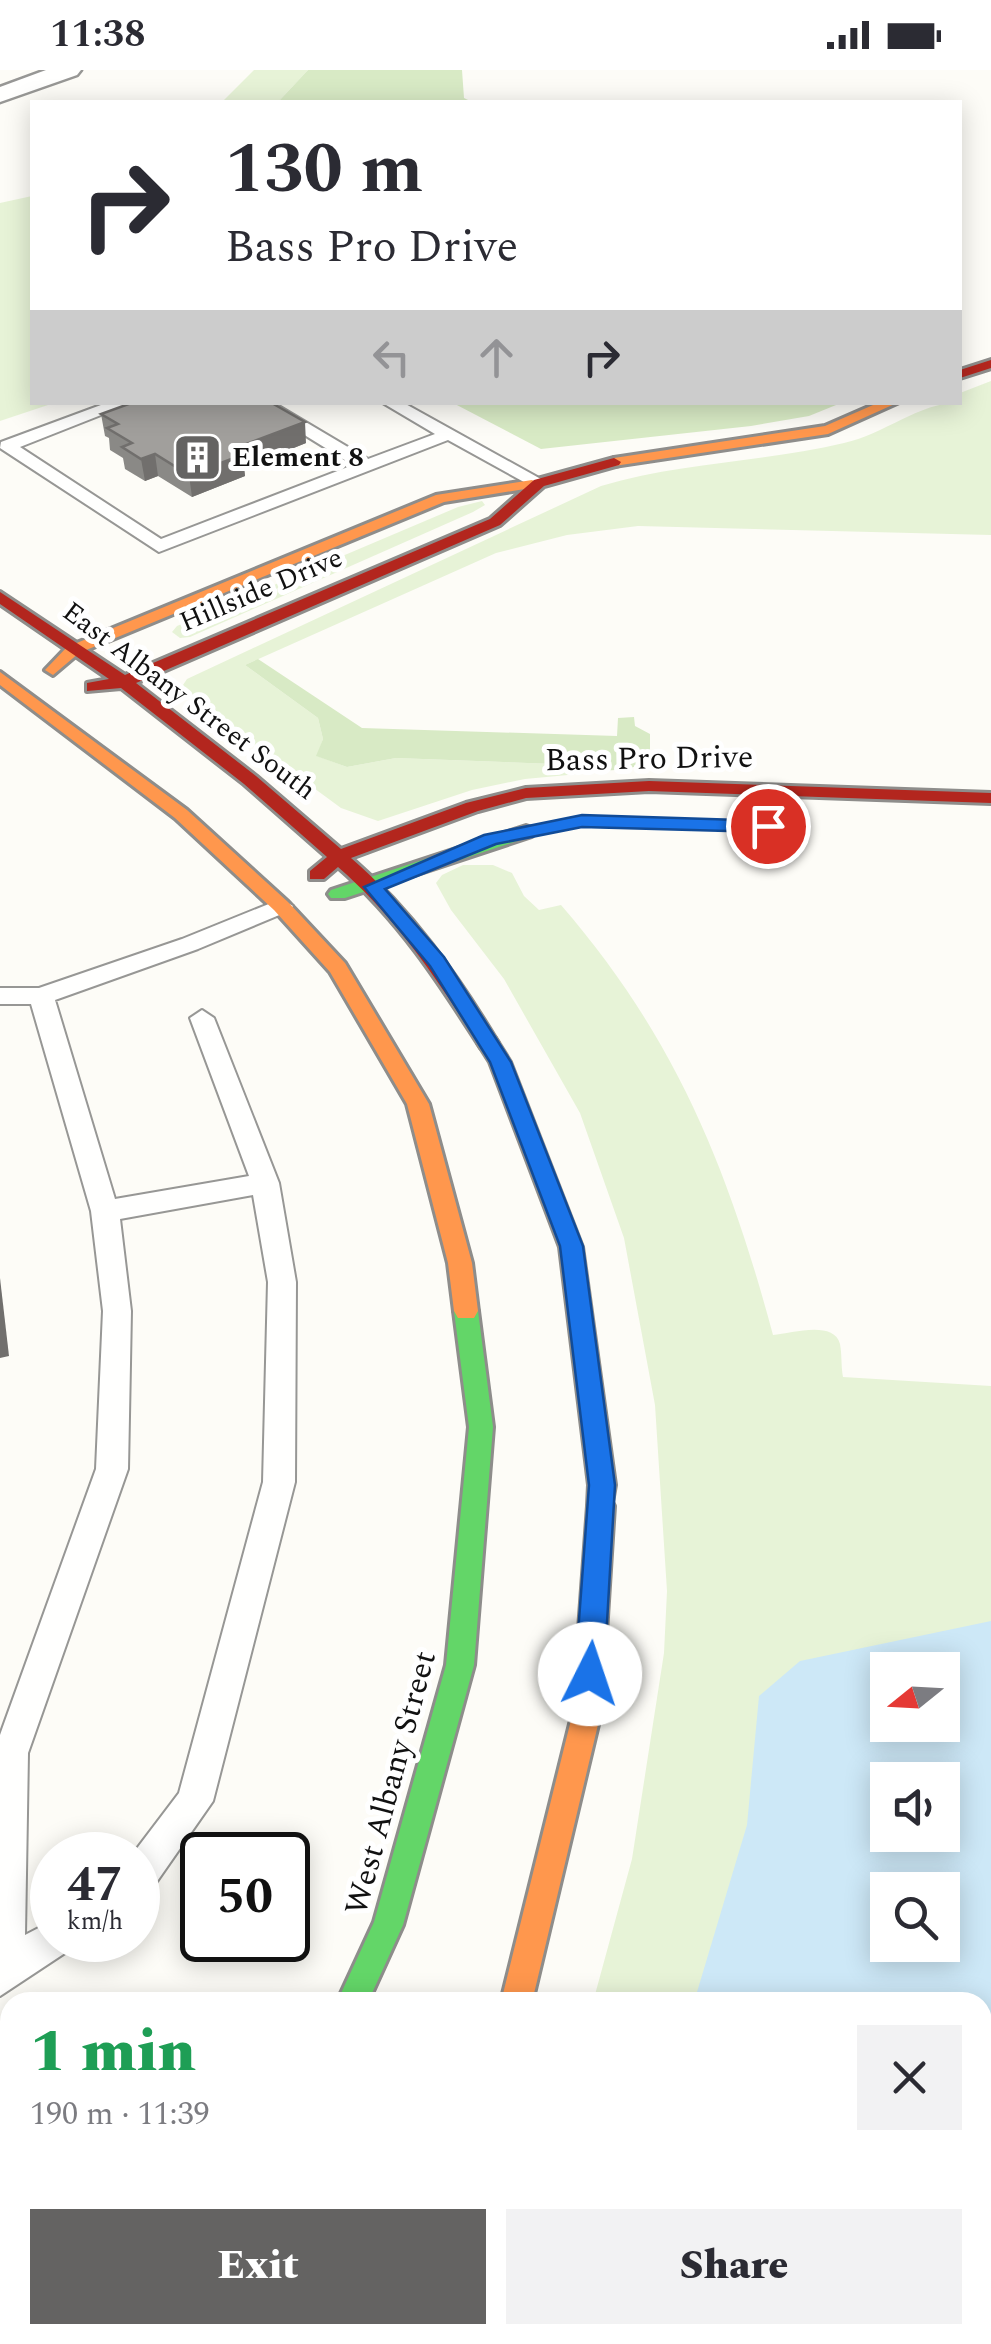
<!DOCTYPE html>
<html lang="en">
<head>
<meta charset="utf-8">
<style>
  :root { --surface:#fff; --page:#f2f2f3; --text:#2b2b33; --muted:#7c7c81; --accent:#646362 }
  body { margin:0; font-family:Spectral,serif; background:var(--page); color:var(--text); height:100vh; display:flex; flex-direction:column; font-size:38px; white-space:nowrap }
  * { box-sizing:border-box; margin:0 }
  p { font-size:32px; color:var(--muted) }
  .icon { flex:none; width:55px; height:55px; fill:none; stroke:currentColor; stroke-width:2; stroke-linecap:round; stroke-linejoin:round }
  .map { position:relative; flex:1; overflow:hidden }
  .panel { position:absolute; left:0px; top:1922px; width:992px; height:352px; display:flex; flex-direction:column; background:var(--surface); border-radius:30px 30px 0 0; box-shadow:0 5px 25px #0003 }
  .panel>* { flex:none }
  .top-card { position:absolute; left:30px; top:30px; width:932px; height:305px; border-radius:0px; box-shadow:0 5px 25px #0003; background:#fff; color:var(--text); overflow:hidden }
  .needle { width:65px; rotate:252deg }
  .controls { position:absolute; left:870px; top:1582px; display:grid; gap:20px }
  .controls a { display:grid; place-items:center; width:90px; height:90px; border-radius:0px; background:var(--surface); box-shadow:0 5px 25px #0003; font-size:50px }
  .speed { position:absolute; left:30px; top:1762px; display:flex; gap:20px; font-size:50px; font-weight:700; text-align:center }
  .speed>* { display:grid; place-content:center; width:130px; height:130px; border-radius:50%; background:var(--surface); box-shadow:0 5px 25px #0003; line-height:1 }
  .speed small { font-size:25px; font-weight:400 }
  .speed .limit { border:5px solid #111; border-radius:15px; background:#fff; color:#111 }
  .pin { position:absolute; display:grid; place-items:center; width:85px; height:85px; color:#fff; margin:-42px; border:5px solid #fff; border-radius:50%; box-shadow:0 2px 10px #0007 }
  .me { position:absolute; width:110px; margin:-55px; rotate:4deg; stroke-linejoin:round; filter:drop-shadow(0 0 8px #0008) }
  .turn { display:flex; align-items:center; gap:35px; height:210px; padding:0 30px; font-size:45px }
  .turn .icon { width:130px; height:130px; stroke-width:2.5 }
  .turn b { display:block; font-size:70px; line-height:85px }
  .lanes { display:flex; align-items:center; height:95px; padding:0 30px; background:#0003; justify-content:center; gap:50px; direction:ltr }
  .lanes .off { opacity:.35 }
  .round { display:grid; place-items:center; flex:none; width:105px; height:105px; border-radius:0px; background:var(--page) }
  .head { display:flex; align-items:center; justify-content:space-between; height:170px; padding:0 30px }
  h1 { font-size:60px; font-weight:800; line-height:75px; color:#1e9e55 }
  .cta { display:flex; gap:20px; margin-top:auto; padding:20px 30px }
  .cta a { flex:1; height:115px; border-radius:0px; background:var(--accent); color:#fff; font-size:40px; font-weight:800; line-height:115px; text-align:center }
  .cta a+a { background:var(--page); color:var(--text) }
  .status { display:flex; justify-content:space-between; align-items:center; height:70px; padding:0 50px; background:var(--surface); direction:ltr }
  .status svg { height:28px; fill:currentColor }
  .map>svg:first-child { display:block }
</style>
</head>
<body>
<div class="status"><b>11:38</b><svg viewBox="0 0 49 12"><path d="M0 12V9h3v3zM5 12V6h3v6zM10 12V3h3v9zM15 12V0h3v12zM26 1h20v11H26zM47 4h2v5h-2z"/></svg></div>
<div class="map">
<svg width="991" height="2274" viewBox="0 0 991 2274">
  <rect width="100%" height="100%" fill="#fdfcf7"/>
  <!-- green -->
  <g fill="#e7f3d7" fill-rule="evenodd">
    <path d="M254,0h54l-30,32h-56z"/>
    <path d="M32,126v206l22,1 -54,18v-218z"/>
    <path d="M991,311v154l-353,-9 -71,9 -71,18 -251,112 73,53 5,21 -6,17 30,11 49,-9 184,7 20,7 -75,7 -53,11 -94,31 -37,-13 -155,-114 -3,-9 4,-6 414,-193c80,-24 163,-24 243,-43 41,-9 74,-40 116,-41v-9z"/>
    <path d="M482,431l3,4 -12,7 -283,125 -10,1 -8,-6 5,-6 281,-119z"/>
    <path d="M463,795h30l19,8 12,23 15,14 22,-5c115,133 167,263 212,430 19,-2 61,-15 67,9 2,10 1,23 3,33l148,9v921l-8,7 -1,-312h-389l39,-143 32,-206 3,-62 -12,-186 -31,-167 -44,-125 -76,-134 -53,-69 -15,-27 6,-8zM888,1600h54v55h-54zM888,1710h54v55h-54zM888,1820h54v55h-54z"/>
    <path d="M459,2265h496l-11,9h-489z"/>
  </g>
  <!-- forest -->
  <g fill="#d8eac5">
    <path d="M308,0h154l2,28 8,4h-194z"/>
    <path d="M453,333h388l-32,13 -58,10 -210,23z"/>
    <path d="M258,589l104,69 255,8 1,-18 16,-1 1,9 15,8v23c-16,17 -50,15 -70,8l-184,-7 -49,9 -31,-11 7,-17 -5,-21 -73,-53z"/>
  </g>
  <!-- water -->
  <g fill="#cde8f7" fill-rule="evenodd">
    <path d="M991,1551v419l-8,6 -1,-44h-288l53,-177 12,-129 41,-35zM888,1600h54v55h-54zM888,1710h54v55h-54zM888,1820h54v55h-54z"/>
    <path d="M532,2265h154l-7,9h-153z"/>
  </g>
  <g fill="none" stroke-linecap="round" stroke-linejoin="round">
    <defs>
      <g id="lane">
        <path d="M109,332h25l-114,45 141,92 192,-74 -102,-63h21l96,57 67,-25 -54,-32h21l146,81 -9,5 -6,-1 -85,-47 -289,112 -159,-104 1,-6z"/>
        <path d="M281,829l12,7 -4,5 -91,38 -143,51 60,199 134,-23 -59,-158 12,-8 12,8 65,165 17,99 -1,200 -82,319 -62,89 -13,5v-40h-6l47,-62 84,-311 5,-200 -15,-87 -133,24 11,92 -3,158 -100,284 -3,182 27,-14v19h19l-6,13 -65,43v-261l96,-266 7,-158 -12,-100 -60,-207h-31v-16h39l143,-49z"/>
      </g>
      <path id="street" d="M46,0h35l-4,5 -77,27v-15z"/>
      <g id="fast">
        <path d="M526,756l6,2v8l-187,62h-14l-3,-4 3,-4z"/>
        <path d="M488,966l7,2 15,24 72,185 33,238 -5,29 -9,3 -9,-3 -4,-8 1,-21 -29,-238 -70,-185 -12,-19z"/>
        <path d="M466,1232l8,2 4,7 15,116 -19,238 -71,260 -35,77h-31l37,-80 72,-257 23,-238 -15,-116 4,-7z"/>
      </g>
      <g id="slow">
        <path d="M880,332h19l-71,32 -214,32 -7,-4 7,-4 211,-32z"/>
        <path d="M532,410l7,4 -2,3 -93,15 -365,151 -26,22 -8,-5 22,-23 369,-152z"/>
        <path d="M0,602l187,138 101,92 57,61 84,141 43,159 6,48 -4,7h-16l-4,-7 -6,-48 -41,-159 -77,-132 -56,-62 -99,-92 -175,-133z"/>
        <path d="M601,1425l9,3 4,8 -13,206 -69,290h-31l72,-290 15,-206 4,-8z"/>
        <path d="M357,2265h36l-4,9h-36z"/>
      </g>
      <g id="jam">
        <path d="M991,290v8l-31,10v-8z"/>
        <path d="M614,388l7,4 -2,3 -75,21 -44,39 -364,158 120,93 85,73 125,-46 60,-15 123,-7 342,12v10l-342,-12 -123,7 -48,13 -127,47c61,53 106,117 147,185l-10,7 -7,-2c-42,-66 -83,-129 -143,-181l-14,12h-14v-8l17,-14 -83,-73 -123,-96 -34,3v-8l22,-4 -109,-75v-12l125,83 365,-156 44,-39z"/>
        <path d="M168,2265h39l-4,9h-39z"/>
      </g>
    </defs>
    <!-- lane casing -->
    <use href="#lane" stroke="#979795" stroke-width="4"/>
    <!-- street casing -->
    <use href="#street" stroke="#979795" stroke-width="5"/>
    <!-- fast casing -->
    <use href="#fast" stroke="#8e8d8b" stroke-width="6"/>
    <!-- slow casing -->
    <use href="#slow" stroke="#8e8d8b" stroke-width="6"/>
    <!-- jam casing -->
    <use href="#jam" stroke="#8e8d8b" stroke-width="6"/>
    <!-- lane -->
    <use href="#lane" fill="#fffffe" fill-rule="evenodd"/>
    <!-- street -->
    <use href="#street" fill="#fffffe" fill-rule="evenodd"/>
    <!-- fast -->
    <use href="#fast" fill="#63d668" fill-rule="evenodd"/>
    <!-- slow -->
    <use href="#slow" fill="#ff974d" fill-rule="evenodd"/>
    <!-- jam -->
    <use href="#jam" fill="#b3261e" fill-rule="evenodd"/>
  </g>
  <!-- wall -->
  <path fill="#8a8986" d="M101,344l205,29 -62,25 1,8 -53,21 -34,-21 -13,5 -20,-12 -2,-11 -13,-8 -1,-12 -4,-2z"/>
  <!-- shaded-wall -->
  <g fill="#716f6d">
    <path d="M305,352l1,21 -62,25 1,8 -53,21 -3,-22 44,-26z"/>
    <path d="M155,384l3,22 -13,5 -4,-22z"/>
    <path d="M0,1208l9,78 -9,2z"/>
  </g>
  <!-- building -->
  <path fill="#a19f9c" stroke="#716f6d" stroke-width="2.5" d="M134,332h136l35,20 -72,27 9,6 -53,20 -34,-21 -14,5 -19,-12 10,-4 -25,-15 11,-4 -17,-10z"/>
  <!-- route -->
  <path fill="#1a73e8" stroke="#114b97" stroke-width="2.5" d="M582,745l186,6 9,5 -9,6 -186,-5 -86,17 -111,45 59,68 67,105 72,184 32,239 -11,189 -5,9 -9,4 -10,-4 -5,-9 14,-189 -29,-239 -70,-184 -60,-96 -66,-79 120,-52z"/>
  <!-- icons -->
  <defs>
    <symbol id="building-square" viewBox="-11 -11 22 22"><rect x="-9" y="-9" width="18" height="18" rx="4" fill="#646362" stroke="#fff"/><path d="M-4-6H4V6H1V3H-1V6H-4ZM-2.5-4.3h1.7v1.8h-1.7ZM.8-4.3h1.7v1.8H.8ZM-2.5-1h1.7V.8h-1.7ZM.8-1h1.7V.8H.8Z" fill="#fff"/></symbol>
  </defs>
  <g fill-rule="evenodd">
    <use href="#building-square" x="170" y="360" width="55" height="55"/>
  </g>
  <g text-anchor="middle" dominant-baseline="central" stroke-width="10" stroke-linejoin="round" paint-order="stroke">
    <!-- far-poi labels -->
    <g font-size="28" font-weight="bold" fill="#111" stroke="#fff" text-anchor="start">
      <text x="232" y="387">Element 8</text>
    </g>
    <!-- far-street labels -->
    <g font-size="28" fill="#111" stroke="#fff">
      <text transform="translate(261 520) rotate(-23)">Hillside Drive</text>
      <text transform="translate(189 631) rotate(37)">East Albany Street South</text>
    </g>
    <!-- street labels -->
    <g font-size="32" fill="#111" stroke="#fff">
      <text transform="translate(649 689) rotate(-1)">Bass Pro Drive</text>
      <text transform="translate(391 1713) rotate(-75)">West Albany Street</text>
    </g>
  </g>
</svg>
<div class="controls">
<a><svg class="needle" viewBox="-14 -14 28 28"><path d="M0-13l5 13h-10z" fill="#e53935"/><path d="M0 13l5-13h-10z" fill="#7c7c81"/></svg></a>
<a><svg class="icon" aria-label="sound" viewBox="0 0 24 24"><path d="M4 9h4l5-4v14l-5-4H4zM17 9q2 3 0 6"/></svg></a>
<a><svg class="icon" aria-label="search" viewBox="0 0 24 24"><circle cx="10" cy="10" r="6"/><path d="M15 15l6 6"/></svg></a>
</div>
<div class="speed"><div>47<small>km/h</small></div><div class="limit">50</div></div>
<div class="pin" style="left:768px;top:756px;background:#d93025"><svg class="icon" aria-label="arrive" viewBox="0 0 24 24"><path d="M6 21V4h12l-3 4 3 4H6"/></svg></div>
<svg class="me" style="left:590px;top:1604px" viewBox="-20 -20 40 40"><circle r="19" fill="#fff"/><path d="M0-13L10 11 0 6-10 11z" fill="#1a73e8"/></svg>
<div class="top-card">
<div class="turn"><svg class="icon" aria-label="right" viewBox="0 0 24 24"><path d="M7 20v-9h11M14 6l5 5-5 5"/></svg><div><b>130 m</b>Bass Pro Drive</div></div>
<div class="lanes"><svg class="icon off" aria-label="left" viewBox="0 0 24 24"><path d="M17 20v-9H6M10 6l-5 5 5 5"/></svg><svg class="icon off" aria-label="ahead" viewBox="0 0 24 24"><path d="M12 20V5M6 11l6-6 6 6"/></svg><svg class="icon" aria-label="right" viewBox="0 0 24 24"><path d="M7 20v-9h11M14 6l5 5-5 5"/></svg></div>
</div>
<section class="panel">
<div class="head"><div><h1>1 min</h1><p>190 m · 11:39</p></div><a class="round"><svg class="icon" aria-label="close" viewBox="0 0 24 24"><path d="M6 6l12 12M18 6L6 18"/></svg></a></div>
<div class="cta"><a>Exit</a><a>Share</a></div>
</section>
</div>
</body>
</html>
